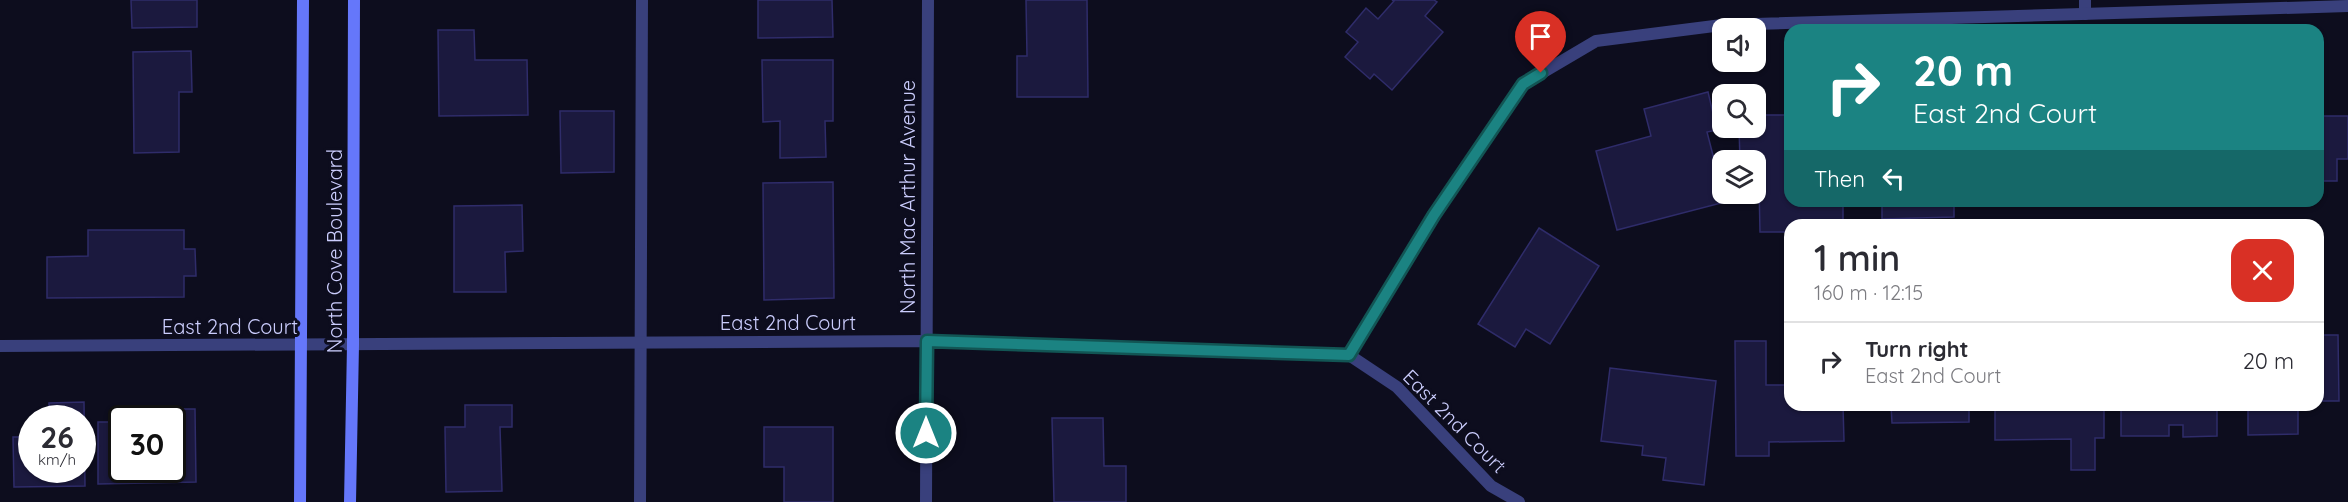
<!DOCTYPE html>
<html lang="en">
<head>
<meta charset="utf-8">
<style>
  :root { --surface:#fff; --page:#f2f2f3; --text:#2b2b33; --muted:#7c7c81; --line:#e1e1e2 }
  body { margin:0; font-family:Quicksand,sans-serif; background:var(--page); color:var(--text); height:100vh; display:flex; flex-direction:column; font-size:22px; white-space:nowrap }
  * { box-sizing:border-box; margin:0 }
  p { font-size:20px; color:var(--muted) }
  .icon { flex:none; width:33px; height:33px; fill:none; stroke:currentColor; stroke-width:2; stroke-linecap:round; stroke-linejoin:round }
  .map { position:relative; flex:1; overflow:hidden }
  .drawer { position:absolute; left:1784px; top:219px; width:540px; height:192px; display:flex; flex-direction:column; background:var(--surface); border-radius:18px; box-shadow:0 2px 4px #0004 }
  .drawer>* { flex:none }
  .banner { position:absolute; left:1784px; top:24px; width:540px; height:183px; border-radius:18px; box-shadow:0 2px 4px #0004; background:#1b8382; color:#fff; overflow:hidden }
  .controls { position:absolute; left:1712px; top:18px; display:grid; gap:12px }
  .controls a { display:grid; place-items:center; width:54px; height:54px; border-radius:12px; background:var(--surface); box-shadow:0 2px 4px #0004; font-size:30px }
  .speed { position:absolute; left:18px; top:405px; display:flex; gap:12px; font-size:30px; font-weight:700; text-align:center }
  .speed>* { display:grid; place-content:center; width:78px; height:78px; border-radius:50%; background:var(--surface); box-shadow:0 2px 4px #0004; line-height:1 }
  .speed small { font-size:15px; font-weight:400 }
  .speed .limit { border:3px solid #111; border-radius:9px; background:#fff; color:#111 }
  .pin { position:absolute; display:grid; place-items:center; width:51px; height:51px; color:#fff; margin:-62px -26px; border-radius:50% 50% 50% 0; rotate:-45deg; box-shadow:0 0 6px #0007 }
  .pin .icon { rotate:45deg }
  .me { position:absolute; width:66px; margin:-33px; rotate:0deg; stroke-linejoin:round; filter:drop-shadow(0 0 4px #0008) }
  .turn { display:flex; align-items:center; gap:21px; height:126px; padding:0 30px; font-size:27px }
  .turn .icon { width:78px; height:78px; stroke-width:2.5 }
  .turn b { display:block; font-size:42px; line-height:51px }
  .then { display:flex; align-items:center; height:57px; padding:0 30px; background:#0003; gap:12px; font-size:22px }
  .round { display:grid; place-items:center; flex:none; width:63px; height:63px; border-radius:18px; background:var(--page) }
  .headline { display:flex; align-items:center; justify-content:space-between; height:102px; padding:0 30px }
  h1 { font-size:36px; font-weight:600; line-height:45px }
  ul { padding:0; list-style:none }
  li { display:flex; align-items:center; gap:18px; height:78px; padding:0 30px; border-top:2px solid var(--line) }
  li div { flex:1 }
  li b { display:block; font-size:22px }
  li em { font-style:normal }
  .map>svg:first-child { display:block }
</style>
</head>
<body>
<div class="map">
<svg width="2348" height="502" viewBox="0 0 2348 502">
  <rect width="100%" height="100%" fill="#0d0d1e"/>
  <!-- building -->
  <g fill="#1b193e" stroke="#2f2c6a" stroke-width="1.5">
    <path d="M131,0h66v27l-65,1z"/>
    <path d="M758,0h74l1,37 -75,1z"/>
    <path d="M1026,0h61l1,97h-71v-41h10z"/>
    <path d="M1392,0h42l3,2 -12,14 18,16 -51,58 -18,-16 -4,5 -25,-22 13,-15 -12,-10 20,-24 12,11 16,-18z"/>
    <path d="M438,30h36l1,30h52l1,55 -89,1z"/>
    <path d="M191,51l1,41h-13v60l-45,1 -1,-101z"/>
    <path d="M762,60h71v61h-8l1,36 -46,1v-37l-17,1z"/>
    <path d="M1708,92l9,38 -10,2 18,70 -108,28 -21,-79 55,-15 -7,-27z"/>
    <path d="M560,111h54v61l-53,1z"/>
    <path d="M1755,115h35v86h53v24h-53v7h-30l-1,-48h-4v-24h-15l-1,-32h16z"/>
    <path d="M2318,116h30v43h-11v22h-19z"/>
    <path d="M833,182l1,116 -70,2 -1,-117z"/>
    <path d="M1882,201h72v16l-72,2z"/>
    <rect x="2067" y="201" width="30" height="5"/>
    <path d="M522,205l1,46 -18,1 1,40h-52v-86z"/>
    <path d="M1539,228l60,38 -49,78 -24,-15 -11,18 -37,-23z"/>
    <path d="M88,230h96v19h11l1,27h-12v21l-137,1v-41l41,-1z"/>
    <path d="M2318,335h20l1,66h-21z"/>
    <path d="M1735,341h31v44h24v20h53l1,36 -75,1v14h-33z"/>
    <path d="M1610,368l106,13 -12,104 -41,-5 3,-22 -24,-3 1,-9 -42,-5z"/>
    <path d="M84,402l1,84 -71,1 -1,-50h19v33h50v-52h-33v-15z"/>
    <path d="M465,405h47v22h-12l2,64 -56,1 -1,-65h20z"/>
    <path d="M1891,405h78v17l-77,1z"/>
    <path d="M1995,405h109v33h-9v32h-24v-31l-76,1z"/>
    <path d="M2121,405h96v31l-34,1v-12h-14v11h-48z"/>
    <path d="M2248,405h50v29l-50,1z"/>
    <path d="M157,409h38l1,73 -98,2v-62h24v48h50v-52h-15z"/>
    <path d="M1052,418h51l1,48h22v36h-72z"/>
    <path d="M764,427h69v75h-49v-35h-20z"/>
  </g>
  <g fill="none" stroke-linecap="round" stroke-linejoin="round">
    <!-- lane -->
    <path stroke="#39407c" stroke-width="12" d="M640,502l2,-502"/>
    <!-- street -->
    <g stroke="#39407c" stroke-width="12">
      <path d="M2085,14v-14"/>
      <path d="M0,346l927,-5 422,14 48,32 94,99 28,16"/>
      <path d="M1349,355l85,-140 89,-131 73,-43 126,-16 626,-19"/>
      <path d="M926,502l2,-502"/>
    </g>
    <!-- secondary -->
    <g stroke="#6577fa" stroke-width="12">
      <path d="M300,502l3,-502"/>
      <path d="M350,502l3,-157 1,-345"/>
    </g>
  </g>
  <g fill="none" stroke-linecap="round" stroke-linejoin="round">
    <defs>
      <path id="route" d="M926,433l1,-92 422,14 85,-140 89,-131 18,-11"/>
    </defs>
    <!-- route casing -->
    <use href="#route" stroke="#125554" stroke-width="15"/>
    <!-- route -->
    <use href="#route" stroke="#1b8382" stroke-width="10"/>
  </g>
  <g text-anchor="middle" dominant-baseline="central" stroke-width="6" stroke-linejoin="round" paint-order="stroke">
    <!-- street labels -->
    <g font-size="20" fill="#cbcdfd" stroke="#0d0d1e">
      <text transform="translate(907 197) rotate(-90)">North Mac Arthur Avenue</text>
      <text transform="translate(334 251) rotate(-90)">North Cove Boulevard</text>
      <text x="788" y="322">East 2nd Court</text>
      <text x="230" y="326">East 2nd Court</text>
      <text transform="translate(1455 421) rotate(45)">East 2nd Court</text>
    </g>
  </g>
</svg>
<div class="controls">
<a><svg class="icon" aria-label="sound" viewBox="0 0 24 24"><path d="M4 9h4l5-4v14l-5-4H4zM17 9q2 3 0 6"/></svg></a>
<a><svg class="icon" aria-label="search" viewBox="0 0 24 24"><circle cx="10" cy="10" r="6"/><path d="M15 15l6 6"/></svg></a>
<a><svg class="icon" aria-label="layers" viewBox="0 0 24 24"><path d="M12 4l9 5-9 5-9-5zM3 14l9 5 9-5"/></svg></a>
</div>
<div class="speed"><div>26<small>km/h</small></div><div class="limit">30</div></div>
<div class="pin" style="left:1541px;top:73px;background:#d93025"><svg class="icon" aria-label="arrive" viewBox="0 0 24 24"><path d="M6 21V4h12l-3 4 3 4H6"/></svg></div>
<svg class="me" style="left:926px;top:433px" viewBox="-20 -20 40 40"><circle r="17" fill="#1b8382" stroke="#fff" stroke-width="3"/><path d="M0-11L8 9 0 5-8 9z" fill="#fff"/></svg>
<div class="banner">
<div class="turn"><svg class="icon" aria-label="right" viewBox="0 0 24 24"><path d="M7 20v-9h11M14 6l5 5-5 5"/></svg><div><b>20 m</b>East 2nd Court</div></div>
<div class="then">Then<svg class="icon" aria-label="left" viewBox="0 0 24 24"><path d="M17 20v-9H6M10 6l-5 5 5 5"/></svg></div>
</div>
<section class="drawer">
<div class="headline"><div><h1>1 min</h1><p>160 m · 12:15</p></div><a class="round" style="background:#d93025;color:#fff"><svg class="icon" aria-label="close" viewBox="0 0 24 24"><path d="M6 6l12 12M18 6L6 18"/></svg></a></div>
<ul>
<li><svg class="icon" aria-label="right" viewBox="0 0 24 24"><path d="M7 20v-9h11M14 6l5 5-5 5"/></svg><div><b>Turn right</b><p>East 2nd Court</p></div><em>20 m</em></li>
</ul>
</section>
</div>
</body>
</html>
